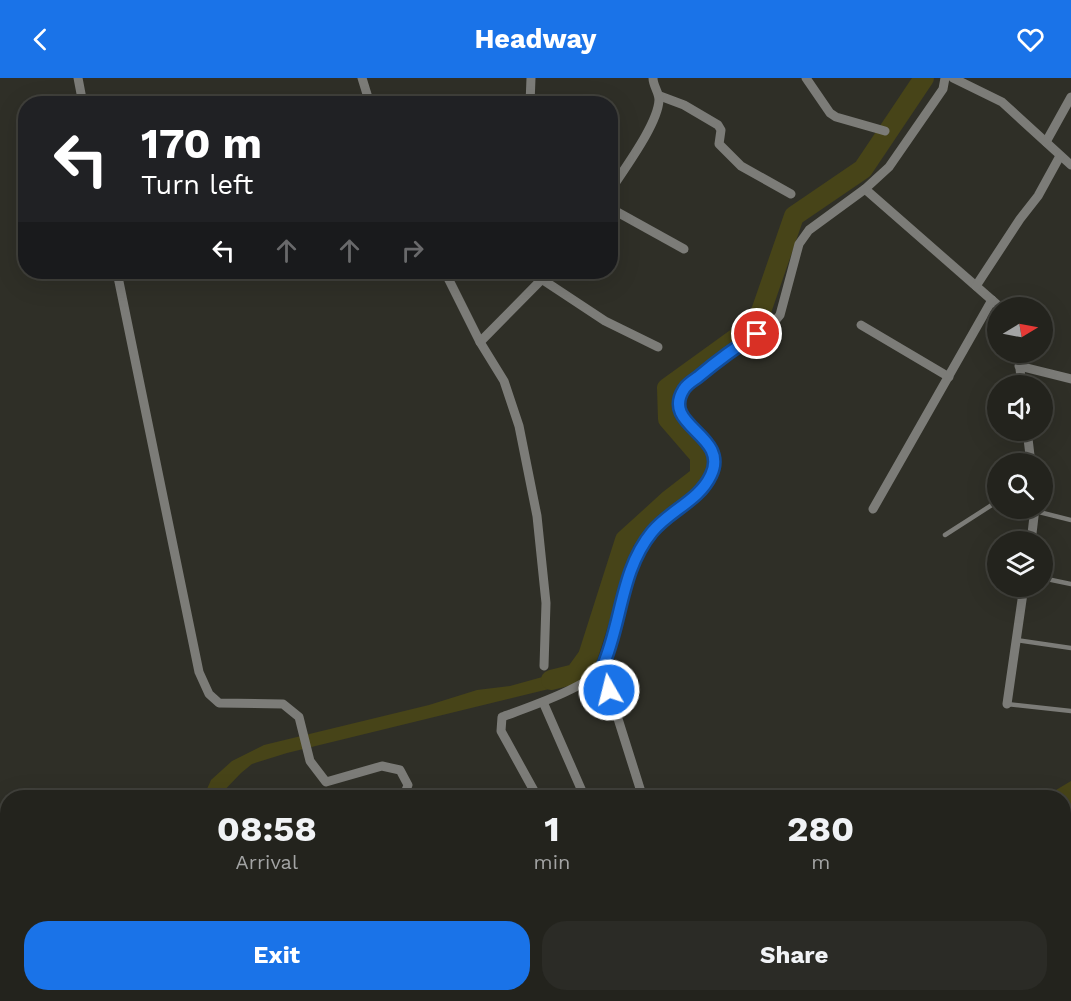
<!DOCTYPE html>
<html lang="en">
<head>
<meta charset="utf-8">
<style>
  :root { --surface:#23231d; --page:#2b2b26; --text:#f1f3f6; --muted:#a3a4a4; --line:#40403b; --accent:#1a73e8 }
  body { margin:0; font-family:"Work Sans",sans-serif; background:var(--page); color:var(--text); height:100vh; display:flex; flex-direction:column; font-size:22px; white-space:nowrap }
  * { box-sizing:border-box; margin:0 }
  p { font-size:20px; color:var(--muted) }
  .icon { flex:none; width:33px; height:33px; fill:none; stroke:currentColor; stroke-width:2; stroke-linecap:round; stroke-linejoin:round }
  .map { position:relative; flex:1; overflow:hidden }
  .drawer { position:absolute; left:0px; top:712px; width:1071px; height:212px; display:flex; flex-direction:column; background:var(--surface); border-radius:24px 24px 0 0; box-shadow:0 6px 24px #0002,0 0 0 2px var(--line) }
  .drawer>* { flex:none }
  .hud { position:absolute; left:18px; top:18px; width:600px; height:183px; border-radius:24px; box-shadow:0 6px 24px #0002,0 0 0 2px var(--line); background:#202124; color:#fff; overflow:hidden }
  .needle { width:39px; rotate:80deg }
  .buttons { position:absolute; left:987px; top:219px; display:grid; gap:12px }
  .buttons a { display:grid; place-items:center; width:66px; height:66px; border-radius:50%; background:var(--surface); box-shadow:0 6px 24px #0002,0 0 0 2px var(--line); font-size:30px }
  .pin { position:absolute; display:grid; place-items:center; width:51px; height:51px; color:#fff; margin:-26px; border:3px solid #fff; border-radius:50%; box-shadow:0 2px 6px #0007 }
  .me { position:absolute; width:66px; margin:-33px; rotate:352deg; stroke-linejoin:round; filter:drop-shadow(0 0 4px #0008) }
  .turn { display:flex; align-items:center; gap:21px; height:126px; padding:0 24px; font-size:27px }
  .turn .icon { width:78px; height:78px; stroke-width:2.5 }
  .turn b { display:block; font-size:42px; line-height:51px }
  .lanes { display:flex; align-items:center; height:57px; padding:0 24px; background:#0003; justify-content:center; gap:30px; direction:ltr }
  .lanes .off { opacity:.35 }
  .eta { display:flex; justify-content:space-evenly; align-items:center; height:102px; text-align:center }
  .eta b { font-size:36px; font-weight:700; line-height:42px }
  .button { display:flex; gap:12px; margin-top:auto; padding:12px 24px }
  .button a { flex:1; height:69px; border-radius:24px; background:var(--accent); color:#fff; font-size:24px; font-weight:700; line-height:69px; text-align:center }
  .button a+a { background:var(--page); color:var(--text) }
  header { display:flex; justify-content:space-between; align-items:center; height:78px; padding:0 24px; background:var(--accent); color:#fff; font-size:27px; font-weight:700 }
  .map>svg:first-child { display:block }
</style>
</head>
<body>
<header><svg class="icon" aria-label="back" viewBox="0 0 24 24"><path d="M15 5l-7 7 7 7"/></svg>Headway<svg class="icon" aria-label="heart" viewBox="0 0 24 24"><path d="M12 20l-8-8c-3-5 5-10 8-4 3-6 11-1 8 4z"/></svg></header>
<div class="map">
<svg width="1071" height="923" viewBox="0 0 1071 923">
  <rect width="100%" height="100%" fill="#2f2f27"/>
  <!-- water -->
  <g fill="#474418">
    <path d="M564,593l11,3 -7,8 -19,7 -262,64 -35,11 -11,9 -24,25h-14l8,-18 21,-19 32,-16 165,-40 48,-15 33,-4z"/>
    <path d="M1071,703v27l-7,5v-15h-31l18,-5z"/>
    <rect x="893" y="917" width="22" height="6"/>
  </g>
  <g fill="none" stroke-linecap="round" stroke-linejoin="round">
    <!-- stream -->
    <g stroke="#474418" stroke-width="3">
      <path d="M1064,872l7,-9"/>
      <path d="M1023,923l6,-7"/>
    </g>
    <!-- river -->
    <path stroke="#474418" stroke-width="20" d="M551,602l24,-6 13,-18 37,-116 44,-40 31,-24v-20l-32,-37 -1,-31 90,-65 37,-107 69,-47 61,-91"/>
    <!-- service -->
    <g stroke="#7c7c78" stroke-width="4.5">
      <path d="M1035,433l36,9"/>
      <path d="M945,457l53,-34"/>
      <path d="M1042,500l29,6"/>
      <path d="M1016,562l55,8"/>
      <path d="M1007,626l64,7"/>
    </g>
    <!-- minor -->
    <g stroke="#7c7c78" stroke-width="9">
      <path d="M78,0l5,26"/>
      <path d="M362,0l8,26"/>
      <path d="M806,0l24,35 6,4 49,14"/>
      <path d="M953,0l49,24 69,63"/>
      <path d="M660,18l24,9 34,20 3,5 -2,14 22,22 50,28"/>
      <path d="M530,26l1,-26"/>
      <path d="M1046,64l25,-45"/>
      <path d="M865,111l136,119"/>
      <path d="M610,113c14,-22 48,-67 49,-91 0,-8 -6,-14 -6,-22"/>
      <path d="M610,130l74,41"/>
      <path d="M117,194l82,400 10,22 10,9 64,1 16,13 11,44 16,21 56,-16 18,4 8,15 -5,13"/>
      <path d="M445,194l35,70 24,39 15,45 18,90 9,87 -2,63"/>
      <path d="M543,202l62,41 53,26"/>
      <path d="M976,208l44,-67 18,-23 22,-40"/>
      <path d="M861,247l88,52"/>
      <path d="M480,264l69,-70"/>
      <path d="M1018,274l4,34"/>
      <path d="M1019,288l52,13"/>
      <path d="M1027,352l4,34"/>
      <path d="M873,431l119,-209"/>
      <path d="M1031,464l4,-34"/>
      <path d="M602,590l41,130"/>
      <path d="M543,624l42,96"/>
      <path d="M1007,626l17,-118"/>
      <path d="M538,720l-37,-67 1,-14c24,-9 87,-30 101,-50 7,-11 8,-27 11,-39 8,-32 16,-71 38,-97 20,-22 60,-35 63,-68 4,-30 -51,-38 -31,-73 3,-6 11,-11 16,-15 10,-8 19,-17 29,-23 17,-12 38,-20 51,-37l19,-71 10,-14 56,-41 24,-22 54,-78 2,-11"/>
      <path d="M0,856h8"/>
      <path d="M1064,858l7,-9"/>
      <path d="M80,916l5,7"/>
      <path d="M557,923l1,-7"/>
      <path d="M838,923l1,-7"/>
      <path d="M1013,923l5,-7"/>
    </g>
  </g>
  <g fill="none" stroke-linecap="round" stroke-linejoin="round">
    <defs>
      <path id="route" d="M609,612l-7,-22c20,-44 18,-97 50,-136 18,-22 47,-31 59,-57 19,-40 -51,-49 -27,-86 3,-5 10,-9 14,-12 19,-16 38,-30 59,-43"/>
    </defs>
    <!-- route casing -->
    <use href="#route" stroke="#114b97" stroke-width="15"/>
    <!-- route -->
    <use href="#route" stroke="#1a73e8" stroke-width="10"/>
  </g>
</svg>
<div class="buttons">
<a><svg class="needle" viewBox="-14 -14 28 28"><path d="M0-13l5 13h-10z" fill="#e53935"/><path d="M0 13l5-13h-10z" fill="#a3a4a4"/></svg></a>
<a><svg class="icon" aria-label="sound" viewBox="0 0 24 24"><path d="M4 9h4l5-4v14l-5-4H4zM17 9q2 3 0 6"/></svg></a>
<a><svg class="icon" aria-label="search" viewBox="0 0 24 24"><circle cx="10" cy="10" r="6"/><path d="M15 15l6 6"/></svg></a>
<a><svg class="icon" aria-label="layers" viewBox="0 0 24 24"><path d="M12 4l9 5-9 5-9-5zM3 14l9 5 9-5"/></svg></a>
</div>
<div class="pin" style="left:757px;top:256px;background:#d93025"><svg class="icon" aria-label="arrive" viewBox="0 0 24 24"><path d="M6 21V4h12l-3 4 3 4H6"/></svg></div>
<svg class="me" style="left:609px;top:612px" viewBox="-20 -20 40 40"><circle r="17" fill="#1a73e8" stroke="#fff" stroke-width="3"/><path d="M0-11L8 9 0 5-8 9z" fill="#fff"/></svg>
<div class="hud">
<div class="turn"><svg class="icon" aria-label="left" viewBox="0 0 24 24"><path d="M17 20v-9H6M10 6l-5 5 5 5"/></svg><div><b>170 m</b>Turn left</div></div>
<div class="lanes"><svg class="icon" aria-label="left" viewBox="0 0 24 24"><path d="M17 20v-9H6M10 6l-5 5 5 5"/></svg><svg class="icon off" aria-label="ahead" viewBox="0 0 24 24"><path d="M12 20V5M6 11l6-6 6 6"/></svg><svg class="icon off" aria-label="ahead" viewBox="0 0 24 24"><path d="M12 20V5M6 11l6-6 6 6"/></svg><svg class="icon off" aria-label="right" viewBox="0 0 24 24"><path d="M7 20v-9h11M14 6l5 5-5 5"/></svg></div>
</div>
<section class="drawer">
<div class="eta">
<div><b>08:58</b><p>Arrival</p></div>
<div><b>1</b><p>min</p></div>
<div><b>280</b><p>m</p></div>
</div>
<div class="button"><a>Exit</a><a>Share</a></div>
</section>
</div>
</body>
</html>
